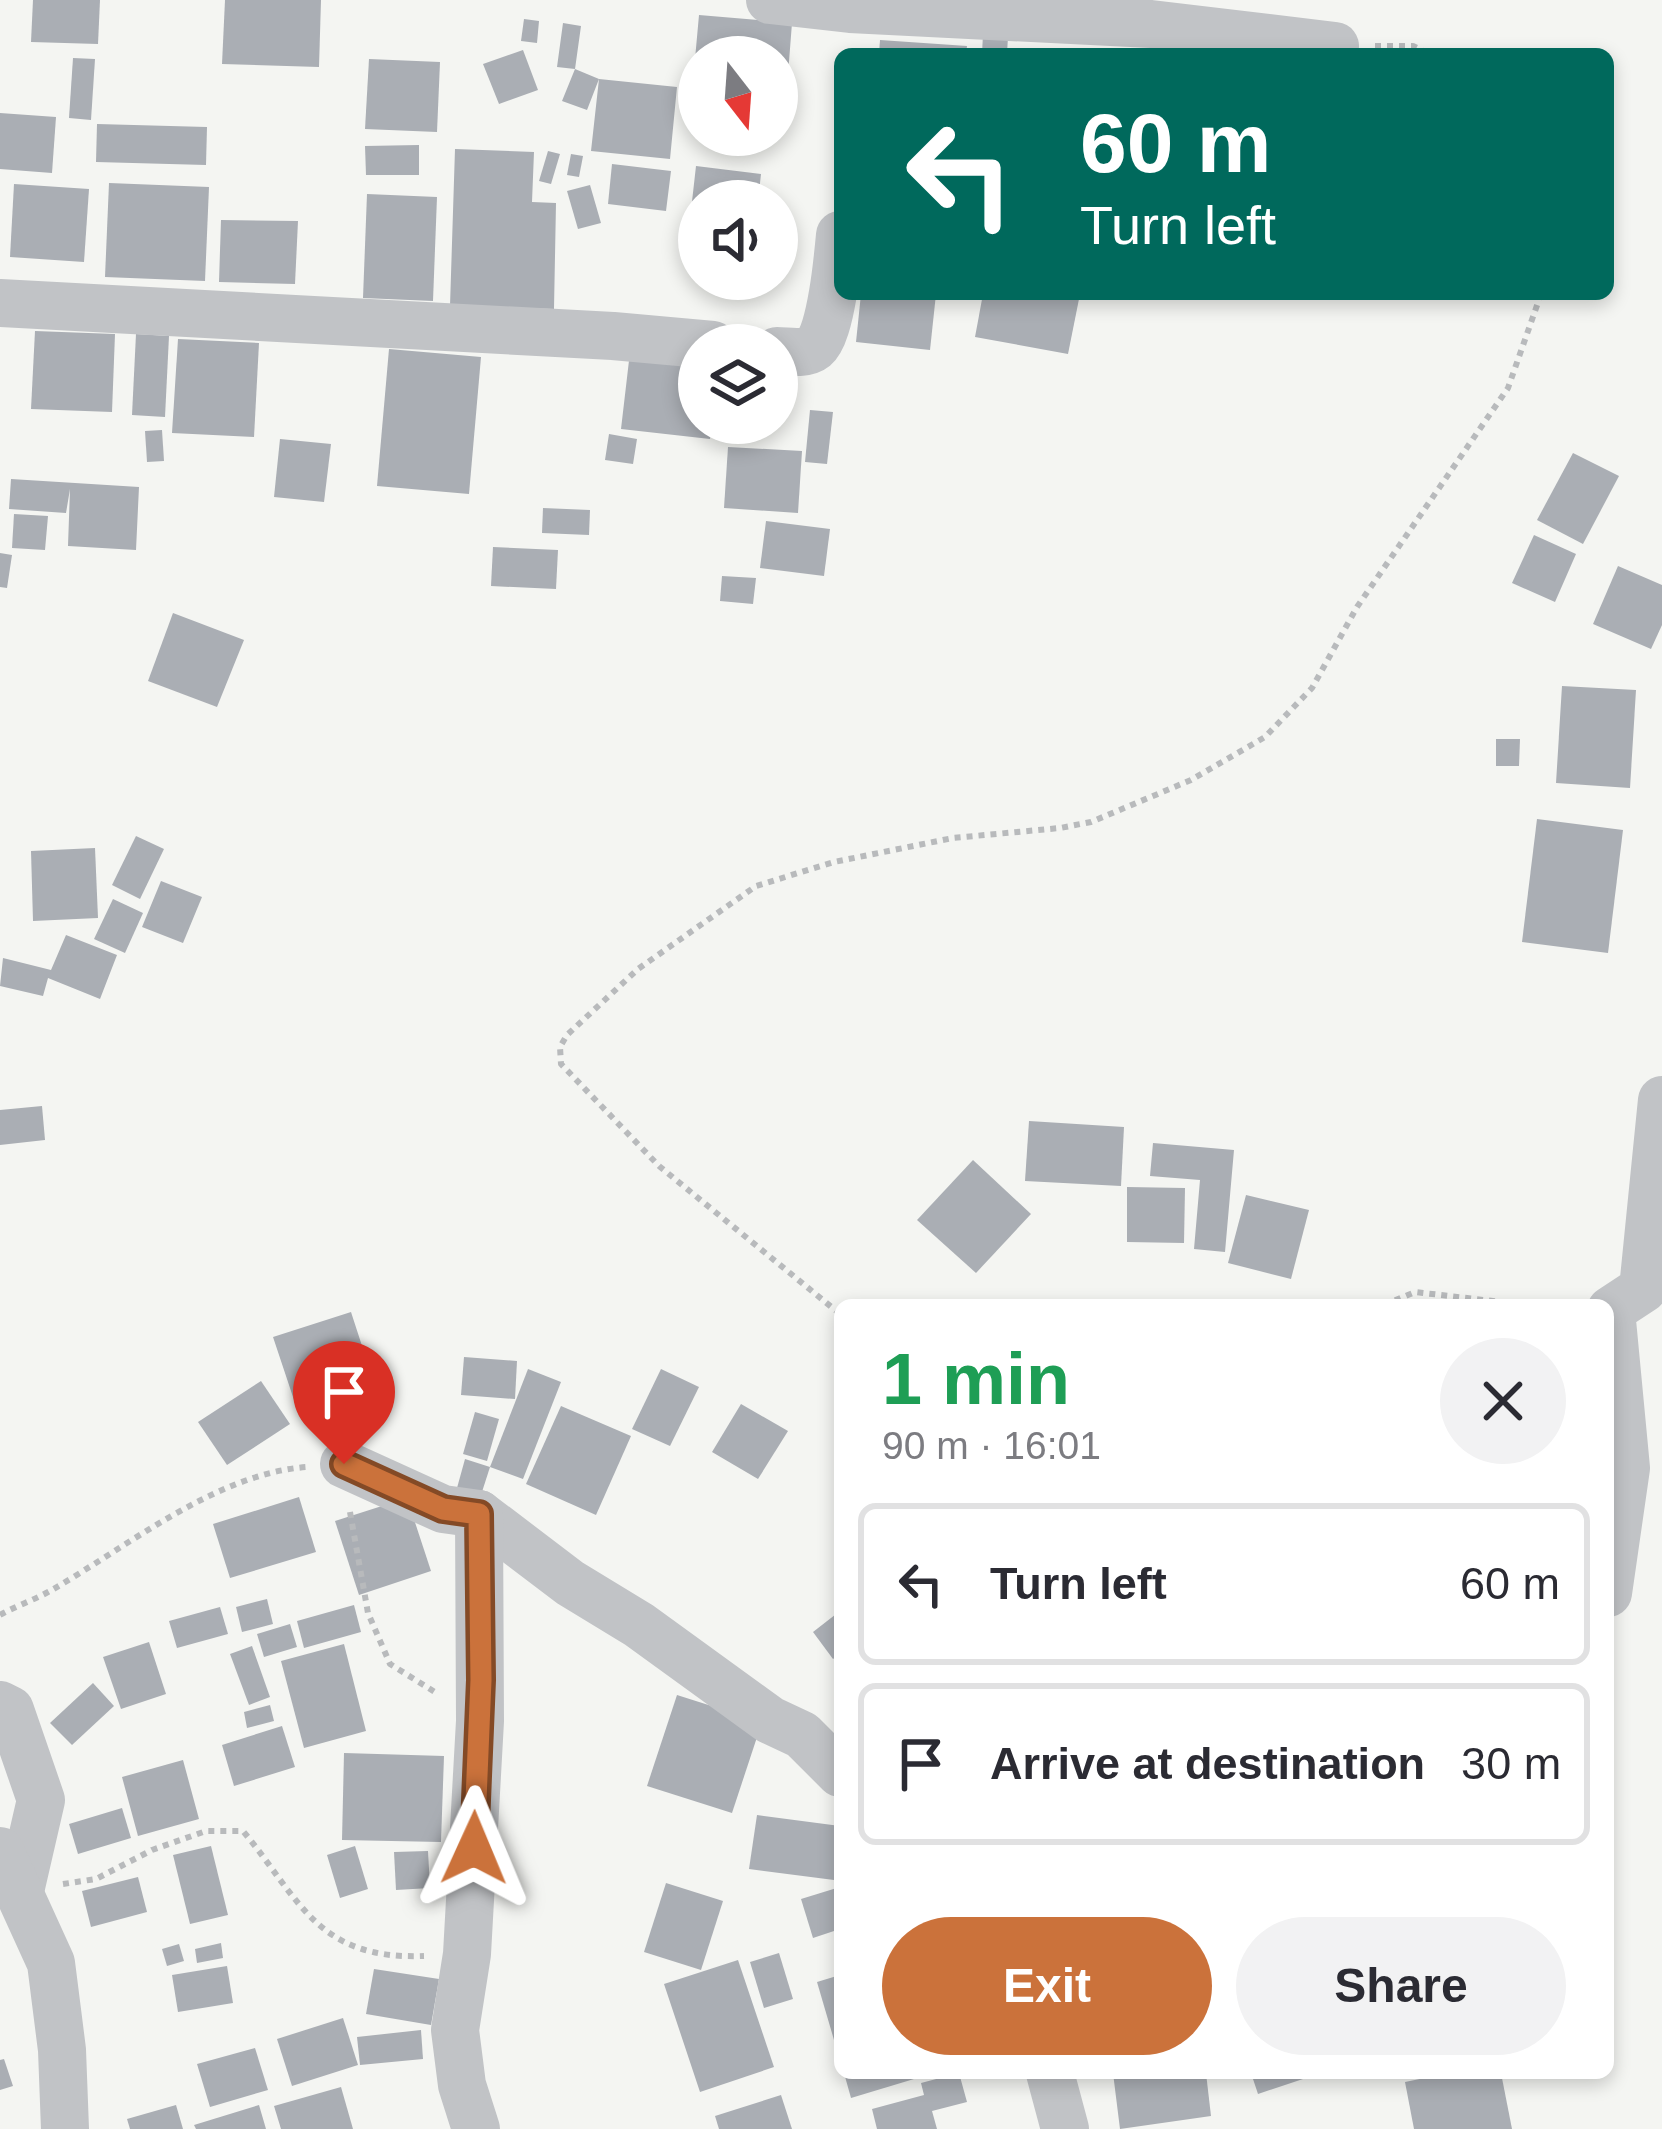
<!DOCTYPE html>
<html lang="en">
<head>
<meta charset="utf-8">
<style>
  :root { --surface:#fff; --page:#f2f2f3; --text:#2b2b33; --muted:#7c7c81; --line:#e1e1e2; --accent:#cb723b }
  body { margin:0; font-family:Arial,sans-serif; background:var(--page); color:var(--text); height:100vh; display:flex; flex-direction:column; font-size:45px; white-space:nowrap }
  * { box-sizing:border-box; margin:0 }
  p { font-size:39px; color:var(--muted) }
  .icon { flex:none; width:66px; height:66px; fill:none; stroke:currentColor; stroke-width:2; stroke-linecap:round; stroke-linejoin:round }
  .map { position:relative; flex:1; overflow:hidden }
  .details { position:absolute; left:834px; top:1299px; width:780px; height:780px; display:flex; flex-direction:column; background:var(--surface); border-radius:18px; box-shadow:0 6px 18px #0003 }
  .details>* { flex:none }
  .top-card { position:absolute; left:834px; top:48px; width:780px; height:252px; border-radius:18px; box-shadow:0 6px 18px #0003; background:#00695c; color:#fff; overflow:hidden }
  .needle { width:78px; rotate:163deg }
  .fabs { position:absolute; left:678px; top:36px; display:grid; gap:24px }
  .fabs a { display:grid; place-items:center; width:120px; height:120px; border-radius:50%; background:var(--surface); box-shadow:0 6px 18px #0003; font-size:60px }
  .pin { position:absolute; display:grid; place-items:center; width:102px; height:102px; color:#fff; margin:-123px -51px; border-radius:50% 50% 50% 0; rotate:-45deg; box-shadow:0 0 12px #0007 }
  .pin .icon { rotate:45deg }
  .me { position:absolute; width:132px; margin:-66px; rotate:1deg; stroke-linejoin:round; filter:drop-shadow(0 0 9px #0008) }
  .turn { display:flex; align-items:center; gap:42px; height:252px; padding:0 48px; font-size:54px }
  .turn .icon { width:156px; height:156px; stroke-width:2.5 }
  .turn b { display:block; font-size:84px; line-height:102px }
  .round { display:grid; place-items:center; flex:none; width:126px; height:126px; border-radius:63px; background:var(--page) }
  .overview { display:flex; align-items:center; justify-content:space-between; height:204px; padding:0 48px }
  h1 { font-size:72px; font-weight:700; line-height:90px; color:#1e9e55 }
  .cta { display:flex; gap:24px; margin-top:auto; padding:24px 48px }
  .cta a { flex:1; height:138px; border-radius:72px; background:var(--accent); color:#fff; font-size:48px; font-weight:700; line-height:138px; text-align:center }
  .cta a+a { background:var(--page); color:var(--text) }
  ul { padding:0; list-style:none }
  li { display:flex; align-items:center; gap:36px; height:162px; margin:0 24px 18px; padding:0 24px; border:6px solid var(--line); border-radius:18px }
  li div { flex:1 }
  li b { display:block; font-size:45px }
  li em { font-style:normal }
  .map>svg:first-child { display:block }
</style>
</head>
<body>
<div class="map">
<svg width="1662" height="2129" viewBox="0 0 1662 2129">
  <rect width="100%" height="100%" fill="#f4f5f2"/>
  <!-- building -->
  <g fill="#aaaeb4">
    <path d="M33,0h67l-2,44 -67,-2z"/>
    <path d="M225,0h96l-2,67 -97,-3z"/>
    <path d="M699,15l93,8 -6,77 -9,-1v-42h-78v36l-7,-1z"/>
    <path d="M524,19l15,2 -2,22 -16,-2z"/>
    <path d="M563,23l18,3 -6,43 24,10 78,8 -7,72 -79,-8 8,-72 -12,31 -25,-9 13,-32 -18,-2z"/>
    <path d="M983,34l25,2 -1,18h-25z"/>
    <path d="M880,40l87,6 -1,8h-87z"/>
    <path d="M523,50l15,40 -39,14 -16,-40z"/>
    <path d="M73,58l22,1 -4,61 -22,-2z"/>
    <path d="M369,59l71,3 -3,70 -72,-3z"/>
    <path d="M0,113l56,4 -4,56 -52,-4z"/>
    <path d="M97,124l110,3 -1,38 -110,-3z"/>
    <path d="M419,145v30h-53l-1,-29z"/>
    <path d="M455,149l79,3 -2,50 24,1 -2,106 -104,-3z"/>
    <path d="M548,151l12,3 -9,30 -12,-3z"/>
    <path d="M571,154l12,2 -4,21 -12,-2z"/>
    <path d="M612,164l59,7 -5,40 -58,-7z"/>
    <path d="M696,166l65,8 -3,27h-59v37l-11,-1z"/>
    <path d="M109,183l100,4 -4,94 -100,-4z"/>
    <path d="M14,184l75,5 -5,73 -74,-5z"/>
    <path d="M590,185l11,38 -23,6 -11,-38z"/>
    <path d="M367,194l70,3 -4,104 -70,-3z"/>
    <path d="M221,220l77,1 -3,63 -76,-2z"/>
    <path d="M861,294h75l-6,56 -74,-8z"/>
    <path d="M983,294h97l-12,60 -93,-17z"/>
    <path d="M35,331l80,3 -3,78 -81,-3z"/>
    <path d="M136,334l33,2 -4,81 -33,-2z"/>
    <path d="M178,339l81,4 -5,94 -82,-4z"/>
    <path d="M389,349l92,8 -12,137 -92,-8z"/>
    <path d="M630,352l69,7v64h13l-2,16 -89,-10z"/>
    <path d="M810,410l23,2 -6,52 -22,-2z"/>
    <path d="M162,430l2,31 -17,1 -2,-31z"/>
    <path d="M609,434l28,5 -4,25 -28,-4z"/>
    <path d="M280,439l51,5 -7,58 -50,-5z"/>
    <path d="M728,447l74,4 -4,62 -74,-5z"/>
    <path d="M1573,453l46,23 -36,68 -46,-24z"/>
    <path d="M11,479l128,8 -3,63 -68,-4 2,-57 -4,24 -57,-4z"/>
    <path d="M543,508l47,2 -1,25 -47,-2z"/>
    <path d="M14,514l34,2 -3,34 -33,-2z"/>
    <path d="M766,521l64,8 -6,47 -64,-8z"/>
    <path d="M1534,535l42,19 -21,48 -43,-19z"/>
    <path d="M493,547l65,3 -2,39 -65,-3z"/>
    <path d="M0,553l12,2 -5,33 -7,-1z"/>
    <path d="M1618,566l44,19v40l-11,24 -58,-25z"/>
    <path d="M722,576l34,2 -3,26 -33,-3z"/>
    <path d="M173,613l71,27 -27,67 -69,-26z"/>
    <path d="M1562,686l74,4 -6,98 -74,-5z"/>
    <path d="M1496,739h24l-1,27h-23z"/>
    <path d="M1537,819l86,11 -15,123 -86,-11z"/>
    <path d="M136,836l28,13 -24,50 -28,-14z"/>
    <path d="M95,848l3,70 -65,3 -2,-70z"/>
    <path d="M161,881l41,16 -19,46 -41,-16z"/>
    <path d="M113,899l30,14 -18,40 -31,-14z"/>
    <path d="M66,935l51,20 -17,44 -52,-21 -5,18 -43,-10 3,-28 48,12z"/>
    <path d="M42,1106l3,34 -45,5v-35z"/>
    <path d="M1029,1121l95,6 -3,59 -96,-5z"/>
    <path d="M1153,1143l81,7 -9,102 -31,-3 6,-69 -50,-4z"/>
    <path d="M973,1160l58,54 -55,59 -59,-53z"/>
    <path d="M1127,1187l58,1 -1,55 -57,-1z"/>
    <path d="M1246,1195l63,15 -18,69 -63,-16z"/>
    <path d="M351,1312l13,40 -32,11 12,37 -45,15 -26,-78z"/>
    <path d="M464,1357l53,4 -2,38 -54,-4z"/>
    <path d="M528,1369l33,13 -38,97 -33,-12z"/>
    <path d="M661,1369l38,18 -29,59 -38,-17z"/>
    <path d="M261,1381l29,43 -63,41 -29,-43z"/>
    <path d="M741,1404l47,27 -30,48 -46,-27z"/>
    <path d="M561,1406l70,30 -35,79 -70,-31z"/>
    <path d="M475,1412l24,7 -12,42 -24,-7z"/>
    <path d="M465,1459l25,8 -9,28 -24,-7z"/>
    <path d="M299,1497l17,55 -86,26 -17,-54z"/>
    <path d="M407,1498l24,73 -72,24 -24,-74z"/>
    <path d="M267,1599l6,25 -31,8 -6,-25z"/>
    <path d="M354,1605l7,27 -57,16 -7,-27z"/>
    <path d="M220,1607l8,27 -51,14 -8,-27z"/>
    <path d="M840,1611v43l-7,5 -20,-27z"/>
    <path d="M290,1624l7,23 -33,10 -7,-23z"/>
    <path d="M149,1642l17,52 -45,15 -18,-52z"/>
    <path d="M344,1644l22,87 -62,17 -23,-87z"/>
    <path d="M252,1646l18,51 -21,8 -19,-51z"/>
    <path d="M93,1683l21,23 -42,39 -22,-22z"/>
    <path d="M677,1695l85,27 -30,91 -85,-27z"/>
    <path d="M270,1705l4,16 -27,7 -3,-16z"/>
    <path d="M282,1726l13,41 -61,19 -12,-41z"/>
    <path d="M344,1753l100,3 -3,86 -99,-2z"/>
    <path d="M183,1760l16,59 -61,17 -16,-59z"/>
    <path d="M122,1808l9,30 -53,16 -9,-30z"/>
    <path d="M757,1815l83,11 -6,54 -85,-11z"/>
    <path d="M211,1846l17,69 -38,9 -17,-69z"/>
    <path d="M355,1846l13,43 -28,9 -13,-43z"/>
    <path d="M428,1851l2,37 -34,2 -2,-38z"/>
    <path d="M138,1877l9,35 -56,15 -9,-36z"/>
    <path d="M666,1883l57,18 -22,69 -57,-18z"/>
    <path d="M840,1887v42l-27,9 -12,-39z"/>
    <path d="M221,1943l2,15 -26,5 -2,-14z"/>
    <path d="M179,1944l5,17 -17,5 -5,-17z"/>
    <path d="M779,1953l14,46 -29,9 -14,-46z"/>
    <path d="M738,1960l36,107 -74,25 -36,-108z"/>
    <path d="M227,1966l6,37 -55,9 -6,-37z"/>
    <path d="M374,1969l65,10 -8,46 -65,-11z"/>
    <path d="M840,1975v82h-1l-22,-75z"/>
    <path d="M343,2018l15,47 -66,21 -15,-47z"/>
    <path d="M421,2030l2,29 -63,6 -3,-28z"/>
    <path d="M255,2048l13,42 -58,17 -13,-43z"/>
    <path d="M4,2059l9,27 -13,4v-30z"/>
    <path d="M844,2073h69l1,6 -63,19z"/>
    <path d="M959,2073l8,29 -35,9 5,18h-60l-5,-20 52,-14 -3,-12z"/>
    <path d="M1113,2073h93l5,43 -91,13z"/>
    <path d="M1251,2073h67v1l-60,20z"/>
    <path d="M1449,2073h52l11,56h-98l-9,-47z"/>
    <path d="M341,2087l12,42h-72l-7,-23z"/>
    <path d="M781,2095l11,34h-73l-4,-13z"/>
    <path d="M176,2105l7,24h-53l-3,-10z"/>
    <path d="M259,2105l7,24h-70l-2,-4z"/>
  </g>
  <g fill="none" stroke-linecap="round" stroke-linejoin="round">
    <!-- path -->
    <g stroke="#b8babc" stroke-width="6" stroke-dasharray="6 6" stroke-linecap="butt">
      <path d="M1375,46h38l16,8"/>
      <path d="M1384,1305l31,-13 112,13"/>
      <path d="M840,1314l-181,-148 -98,-102 -1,-17 7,-12 71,-66 118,-83 78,-24 119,-24 107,-10 31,-6 100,-42 74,-43 47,-49 45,-81 151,-219 33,-94"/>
      <path d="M350,1512l18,101 22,51 48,30"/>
      <path d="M0,1615c16,-9 34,-15 50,-24 77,-44 167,-118 257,-124"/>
      <path d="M63,1884l33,-5 56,-29 54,-19h37c58,70 74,129 181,125"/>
    </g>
    <!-- minor -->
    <g stroke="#c1c3c6" stroke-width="48">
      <path d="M770,0l80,9 301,15 184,22"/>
      <path d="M0,303l613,33 100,9"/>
      <path d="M777,351c11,0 28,4 38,-4 16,-13 23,-90 25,-112"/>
      <path d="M344,1464l99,45 36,5 91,69 69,42 131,95 32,15 38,38"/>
      <path d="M1608,1593l18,-125 -15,-158 32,-21 19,-189"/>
      <path d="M0,1705l10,5 31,90 -21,91"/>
      <path d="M0,1851l51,112 11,87 3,79"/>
      <path d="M1050,2073l15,56"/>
      <path d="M476,2129l-14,-44 -7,-55 12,-76 13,-233 -1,-207"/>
    </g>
  </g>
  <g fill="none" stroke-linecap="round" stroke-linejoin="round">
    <defs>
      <path id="route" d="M344,1464l99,45 36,5 2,166 -7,168"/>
    </defs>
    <!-- route casing -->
    <use href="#route" stroke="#844a26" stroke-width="30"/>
    <!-- route -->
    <use href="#route" stroke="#cb723b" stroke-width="21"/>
  </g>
</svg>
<div class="fabs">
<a><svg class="needle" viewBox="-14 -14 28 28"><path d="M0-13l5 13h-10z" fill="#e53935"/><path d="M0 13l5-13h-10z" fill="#7c7c81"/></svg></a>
<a><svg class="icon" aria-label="sound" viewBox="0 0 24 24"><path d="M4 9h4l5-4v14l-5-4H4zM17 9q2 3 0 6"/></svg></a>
<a><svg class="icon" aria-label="layers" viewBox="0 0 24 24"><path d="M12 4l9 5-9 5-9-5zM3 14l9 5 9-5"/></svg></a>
</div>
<div class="pin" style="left:344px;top:1464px;background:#d93025"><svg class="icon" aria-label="arrive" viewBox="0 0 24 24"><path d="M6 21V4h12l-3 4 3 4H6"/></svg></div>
<svg class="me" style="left:474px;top:1848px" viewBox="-20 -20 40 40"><path d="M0-17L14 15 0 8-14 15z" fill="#cb723b" stroke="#fff" stroke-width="4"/></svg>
<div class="top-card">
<div class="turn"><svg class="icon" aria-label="left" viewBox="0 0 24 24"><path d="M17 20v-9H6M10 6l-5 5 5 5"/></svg><div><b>60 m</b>Turn left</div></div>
</div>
<section class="details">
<div class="overview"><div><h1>1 min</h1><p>90 m · 16:01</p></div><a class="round"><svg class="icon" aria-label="close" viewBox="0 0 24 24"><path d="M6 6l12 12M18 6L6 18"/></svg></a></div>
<ul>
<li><svg class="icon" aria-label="left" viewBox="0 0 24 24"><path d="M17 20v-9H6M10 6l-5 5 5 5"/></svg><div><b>Turn left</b></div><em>60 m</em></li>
<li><svg class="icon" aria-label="arrive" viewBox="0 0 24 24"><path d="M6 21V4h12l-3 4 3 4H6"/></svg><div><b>Arrive at destination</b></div><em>30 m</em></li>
</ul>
<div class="cta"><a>Exit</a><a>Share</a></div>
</section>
</div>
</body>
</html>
